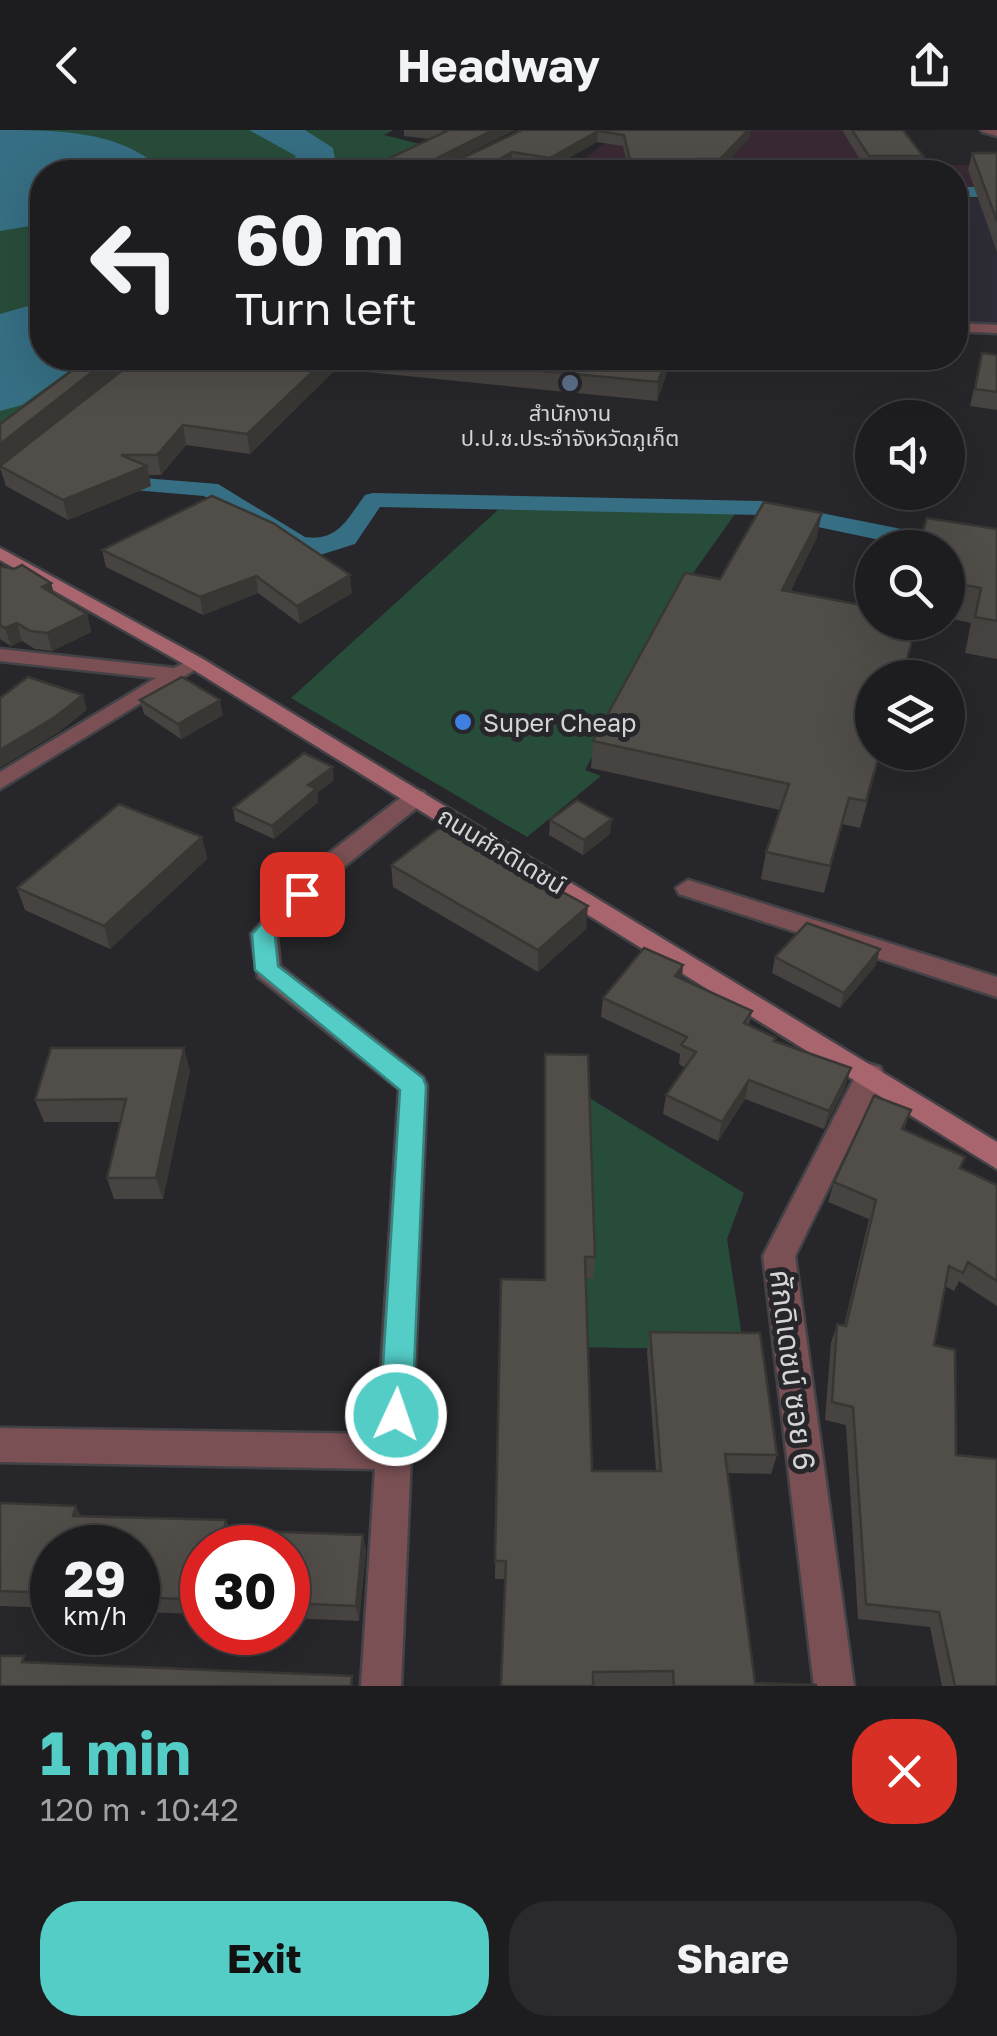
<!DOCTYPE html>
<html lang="en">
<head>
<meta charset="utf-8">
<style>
  :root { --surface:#1d1d20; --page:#2a2a2d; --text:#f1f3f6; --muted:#a0a2a5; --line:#3b3b3e; --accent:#54cdc7 }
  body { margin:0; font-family:"Golos Text","Noto Sans Thai",sans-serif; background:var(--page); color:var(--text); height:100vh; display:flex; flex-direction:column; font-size:38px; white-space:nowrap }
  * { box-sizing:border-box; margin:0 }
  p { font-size:32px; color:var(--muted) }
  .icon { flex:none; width:55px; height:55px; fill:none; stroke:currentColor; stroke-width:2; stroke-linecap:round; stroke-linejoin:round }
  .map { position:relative; height:1556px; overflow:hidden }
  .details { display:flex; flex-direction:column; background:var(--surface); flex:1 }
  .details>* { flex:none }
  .top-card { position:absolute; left:30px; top:30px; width:938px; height:210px; border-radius:40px; box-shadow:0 10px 40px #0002,0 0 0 2px var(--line); background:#1d1d20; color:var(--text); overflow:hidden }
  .buttons { position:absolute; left:855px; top:270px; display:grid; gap:20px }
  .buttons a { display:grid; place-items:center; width:110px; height:110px; border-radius:50%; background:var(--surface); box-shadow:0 10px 40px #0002,0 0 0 2px var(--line); font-size:50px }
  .speed { position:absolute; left:30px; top:1395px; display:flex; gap:20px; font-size:50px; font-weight:700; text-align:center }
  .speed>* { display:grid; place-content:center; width:130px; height:130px; border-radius:50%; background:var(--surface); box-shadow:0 10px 40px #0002,0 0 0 2px var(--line); line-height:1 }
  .speed small { font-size:25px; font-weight:400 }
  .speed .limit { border:15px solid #d22; background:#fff; color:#111 }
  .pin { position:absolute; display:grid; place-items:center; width:85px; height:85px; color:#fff; margin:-42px; border-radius:20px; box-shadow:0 5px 15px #0006 }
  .me { position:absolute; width:110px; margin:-55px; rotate:3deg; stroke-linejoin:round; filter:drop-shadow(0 0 8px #0008) }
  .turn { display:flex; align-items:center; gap:35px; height:210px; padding:0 40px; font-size:45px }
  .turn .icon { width:130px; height:130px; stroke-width:2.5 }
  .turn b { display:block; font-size:70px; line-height:85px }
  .round { display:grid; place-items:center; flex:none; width:105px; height:105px; border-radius:40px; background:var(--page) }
  .head { display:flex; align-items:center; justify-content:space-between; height:170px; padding:0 40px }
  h1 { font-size:60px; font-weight:700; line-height:75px; color:var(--accent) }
  .cta { display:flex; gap:20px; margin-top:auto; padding:20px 40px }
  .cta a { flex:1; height:115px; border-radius:40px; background:var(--accent); color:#111; font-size:40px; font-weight:700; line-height:115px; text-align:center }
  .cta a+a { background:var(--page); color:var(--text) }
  header { display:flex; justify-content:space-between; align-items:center; height:130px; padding:0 40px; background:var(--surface); font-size:45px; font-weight:700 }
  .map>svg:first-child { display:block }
</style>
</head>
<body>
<header><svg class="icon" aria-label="back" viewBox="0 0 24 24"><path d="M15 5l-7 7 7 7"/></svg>Headway<svg class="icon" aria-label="share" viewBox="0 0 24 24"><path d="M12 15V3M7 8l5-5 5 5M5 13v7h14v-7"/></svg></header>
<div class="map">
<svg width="997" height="1556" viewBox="0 0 997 1556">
  <rect width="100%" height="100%" fill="#27272b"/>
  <!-- built -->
  <path fill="#2e2d37" d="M997,67v129l-42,-2v-126z"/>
  <!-- education -->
  <path fill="#392934" d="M622,0h278l25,35h72v23h-42v-16h-388z"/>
  <!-- green -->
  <g fill="#284c3a">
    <path d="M0,0h393l-9,5 44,11 -55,26h-331v186h61l-103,76z"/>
    <path d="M498,380l239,1 -58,82 -94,177 16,6 -74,61 -236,-139z"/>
    <path d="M565,953l179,110 -17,46 17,111 -168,-3z"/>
  </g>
  <!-- water -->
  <g fill="#366e83">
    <path d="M0,0c51,0 107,0 149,29l1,13h-108v52l-42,7z"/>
    <path d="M249,0h56l28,18 2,11 -8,13h-52l12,-4 9,-12z"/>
    <path d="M42,172v56h45l-65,47 -22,6v-97z"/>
  </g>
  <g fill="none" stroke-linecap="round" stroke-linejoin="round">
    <!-- canal -->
    <g fill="#366e83" fill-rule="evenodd">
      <rect x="955" y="57" width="42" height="10"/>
      <path d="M106,345l112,9 87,53c33,5 42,-18 60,-42l8,-2 388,8 236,47v16l-49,-11v-5h-30l-157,-33 -381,-8 -25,37 -35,11 -31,-6 -85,-53 -106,-9 -4,-5z"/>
    </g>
    <defs>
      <g id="minor">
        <path d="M981,0h16v6l-14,-4z"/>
        <path d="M955,193l42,2v8l-42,-2z"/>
        <path d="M0,519l174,19 22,-11 10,6 -206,126v-17l156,-94 -156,-17z"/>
        <path d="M416,660l8,2 3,5 -3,5 -95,77 -52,57 3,30 143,111 4,8 -26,601h-40l14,-217 -375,-7v-34l377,6 22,-345 -141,-112 -7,-43 60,-67 97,-75z"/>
        <path d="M688,750l309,97v20l-318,-103 -3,-6z"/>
        <path d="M870,934l10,3 4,8 -89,181 59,430h-40l-51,-430 97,-189z"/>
      </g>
      <path id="secondary" d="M0,418l203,111 794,483v27l-808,-502 -189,-107z"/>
    </defs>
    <!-- minor casing -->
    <use href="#minor" stroke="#434347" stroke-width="5"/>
    <!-- secondary casing -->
    <use href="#secondary" stroke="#434347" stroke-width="5"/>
    <!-- minor -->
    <use href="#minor" fill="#7a5054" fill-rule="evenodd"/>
    <!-- secondary -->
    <use href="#secondary" fill="#a8656d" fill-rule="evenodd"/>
  </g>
  <!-- wall -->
  <g fill="#464340">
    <path d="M404,0h111l-68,34 75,-34h228l-1,8 -30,33h-22v1h-68l-6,-26 -26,-4 -48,27 -37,-5 -15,8h-126l2,-1v-5l56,-27 -25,-3z"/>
    <path d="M842,0h61l20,26 -3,15h-53z"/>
    <path d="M972,23h25v99l-29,-82z"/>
    <path d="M982,223l15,2v55l-27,-4z"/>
    <path d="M138,228h534l-15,43 -321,-32 -86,85 -64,-9 -25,30h-12l2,11 -83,34 -62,-34 -6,-18v-44z"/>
    <path d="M997,399v130l-32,-6 6,-30 -23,-5v-70z"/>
    <path d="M817,407l-27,55 82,160h9l-21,76 -18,-4 -18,69 -63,-14 5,-27 14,-42 -189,-42 2,-27 127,-162z"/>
    <path d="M102,420l250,43 -52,31 -42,-31 -55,22 -97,-48z"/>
    <path d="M0,436l51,17 3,11 33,20 4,18 -39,19 -17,-2 -13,-8 -11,5 -11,-7z"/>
    <path d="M140,570l83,15 -42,24 -37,-25z"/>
    <path d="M334,650l-17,13 1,9 -44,37 -39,-18 -2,-13z"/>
    <path d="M550,690l60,14 -27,21 -34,-20z"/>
    <path d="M202,707l5,22 -97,90 -85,-39 -8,-22z"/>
    <path d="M391,735l195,64 -48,43 -145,-85z"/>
    <path d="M775,827l101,8 -36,43 -68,-35z"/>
    <path d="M683,835l-1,14 70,32 -3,14 27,13 -1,3 70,47 -21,41 -79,-30 -27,42 -55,-27 3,-19 19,-27 -6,-4 1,-10 -79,-37 2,-19z"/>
    <path d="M545,924l50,203 -2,22 -7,-1 6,193h64l-9,-119 3,-20 127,123 -6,19 -43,-1 27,210 61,3h-315l4,-107h-10l6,-300h43z"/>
    <path d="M190,940l-27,129h-49l-7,-21 13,-56h-76l-9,-22z"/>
    <path d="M911,980l-7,20 56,38 37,17v121l-38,-25 -5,10 -9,-5 -11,59 22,110 41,231h-55l-12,-59 -72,-8 -12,-194 -21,-5 6,-77 6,-19 7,2 25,-107 -41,-17 6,-20z"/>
    <path d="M0,1373l81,14 145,3 4,11 133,4 3,16 -7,70 -71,-3v-70h-86v66l-64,-2v-64h-86v60l-52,-2z"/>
  </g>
  <!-- shaded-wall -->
  <g fill="#393734">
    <path d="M493,0h22l-82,41v-11z"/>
    <path d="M748,0h2l-1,8 -30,33 1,-12z"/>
    <path d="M598,1l-1,11 -48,27 1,-11z"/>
    <path d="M512,22v12l-15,8h-20z"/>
    <path d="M110,228h27l-137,110v-24z"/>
    <path d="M327,228h8l1,11 -86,85 -3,-20z"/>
    <path d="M667,228h5l-15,43 1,-19z"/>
    <path d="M183,295l3,20 -25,30 -4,-20z"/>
    <path d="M147,336l4,20 -83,34 -5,-20z"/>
    <path d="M822,383l-5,24 -39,79 4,-26z"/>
    <path d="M350,445l2,18 -52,31 -3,-18z"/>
    <path d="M256,446l2,17 -55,22 -3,-18z"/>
    <path d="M51,453l5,18 -14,-14z"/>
    <path d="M87,484l4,18 -39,19 -5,-18z"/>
    <path d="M17,493l5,18 -11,5 -6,-18z"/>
    <path d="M83,565l4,15 -28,22 -59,36v-18z"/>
    <path d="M220,570l3,15 -42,24 -3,-15z"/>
    <path d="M333,637l1,13 -17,13 1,9 -44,37 -2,-13 36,-41z"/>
    <path d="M612,689l-2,15 -27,21 1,-15z"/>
    <path d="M202,707l5,22 -97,90 -6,-23z"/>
    <path d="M588,776l-2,23 -48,43v-22z"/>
    <path d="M880,819l-4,16 -36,43 4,-15z"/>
    <path d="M683,835l-2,19 -6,-8z"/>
    <path d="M184,918l6,22 -27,129 -7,-21z"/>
    <path d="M851,938l-6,20 -21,41 5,-18z"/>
    <path d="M749,950l-4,19 -27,42 4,-19z"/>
    <path d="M76,1376l8,16 -11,-6z"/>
    <path d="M363,1405l3,16 -7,70 -3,-15z"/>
  </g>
  <!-- building -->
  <g fill="#514e4a" stroke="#393734" stroke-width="2.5">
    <path d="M442,0h51l-60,30 4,4h13l72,-34h226l-28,29h-22l-1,13h-64l-9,-37 -26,-4 -48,27 -38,-6 -35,20h-106l10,-5 -8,-1 74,-35z"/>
    <path d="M852,0h51l20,26h-54z"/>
    <path d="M972,23h25v68z"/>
    <path d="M982,223l15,2v37l-22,-3z"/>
    <path d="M89,228h21l-110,86v-20z"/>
    <path d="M138,228h189l-80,76 -64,-9 -26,30h-36l26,11 -84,34 -63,-34z"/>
    <path d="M407,228h260l-9,24z"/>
    <path d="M212,366l61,27 77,52 -53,31 -41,-30 -56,21 -98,-47z"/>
    <path d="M764,372l58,11 -40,77 90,17v15h45l-15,56h-30v74h8l-14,49 -17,-3 -19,68 -64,-14 23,-68 -196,-43 92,-168 35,6z"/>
    <path d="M927,388l70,11v92l-22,-4 6,-29 -33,-6v-34h-30z"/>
    <path d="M22,435l29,18 -9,4 45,27 -40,19 -17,-2 -13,-8 -12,5 -5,-3v-59l14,3z"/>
    <path d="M28,547l55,18 -28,22 -55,33v-52z"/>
    <path d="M182,547l38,23 -42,24 -38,-24z"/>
    <path d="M304,623l29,14 -25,18 8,4 -44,37 -39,-18z"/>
    <path d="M577,670l35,19 -28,21 -34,-20z"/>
    <path d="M119,674l83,33 -98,89 -87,-38z"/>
    <path d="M442,696l146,80 -50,44 -147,-85z"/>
    <path d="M807,793l73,26 -36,44 -69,-36z"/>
    <path d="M644,818l39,17 -8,11 77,35 -8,12 32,15 -2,3 77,27 -22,43 -80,-31 -27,42 -56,-27 30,-43 -15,-7 6,-8 -84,-39z"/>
    <path d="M51,918h133l-28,130h-49l19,-79 -91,1z"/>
    <path d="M545,924l43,1 7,202h-10l7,214h69l-11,-139 110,1 17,122 -52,-1 30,229 61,2v1h-142l-1,-15 -80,1v14h-92l5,-125h-11l6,-282 44,1z"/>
    <path d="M874,966l37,14 -9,19 63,28 -5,11 37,17v96l-29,-19 -5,11 -14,-7 -15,79 21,5 1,105 41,4v227h-42l-16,-74 -73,-8 -13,-197 -21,-5 5,-78 9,2 30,-126 -42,-18z"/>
    <path d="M0,1373l76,3 -3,10 153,4 -2,10 139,5 -7,71 -68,-3v-55h-86v52l-64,-3v-49h-86v45l-52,-2z"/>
    <path d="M0,1526h24l-2,6 330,14 -1,10h-351z"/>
  </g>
  <!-- route -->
  <path fill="#54cdc7" stroke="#378581" stroke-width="2.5" d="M302,756l11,8 -38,42 3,30 145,112 3,8 -14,329 -5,11 -11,5 -11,-5 -5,-11 20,-325 -145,-120 -3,-36 42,-46z"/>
  <!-- markers -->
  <circle fill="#5c6f8a" stroke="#27272b" stroke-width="4" cx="570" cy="253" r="10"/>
  <circle fill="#3f7fe0" stroke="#27272b" stroke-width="4" cx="463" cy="592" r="10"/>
  <g text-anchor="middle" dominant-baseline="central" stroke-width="10" stroke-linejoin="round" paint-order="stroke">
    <!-- far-poi labels -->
    <g font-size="22" fill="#d4d4d7" stroke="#27272b">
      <text x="570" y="282">สำนักงาน<tspan x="570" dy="25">ป.ป.ช.ประจำจังหวัดภูเก็ต</tspan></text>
    </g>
    <!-- poi labels -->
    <g font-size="25" fill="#d4d4d7" stroke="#27272b" text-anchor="start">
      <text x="483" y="592">Super Cheap</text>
    </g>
    <!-- street labels -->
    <g font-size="25" fill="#d4d4d7" stroke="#27272b">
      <text transform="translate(502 720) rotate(31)">ถนนศักดิเดชน์</text>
    </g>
    <!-- near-street labels -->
    <g font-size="30" fill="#d4d4d7" stroke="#27272b">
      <text transform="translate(793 1240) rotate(83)">ศักดิเดชน์ ซอย 6</text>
    </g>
  </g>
</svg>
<div class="buttons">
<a><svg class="icon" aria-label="sound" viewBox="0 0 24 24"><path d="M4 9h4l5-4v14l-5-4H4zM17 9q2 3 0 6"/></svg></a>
<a><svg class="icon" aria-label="search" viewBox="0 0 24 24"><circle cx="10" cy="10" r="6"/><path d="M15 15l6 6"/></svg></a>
<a><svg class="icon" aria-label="layers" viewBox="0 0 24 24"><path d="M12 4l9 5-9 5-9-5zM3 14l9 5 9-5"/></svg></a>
</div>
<div class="speed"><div>29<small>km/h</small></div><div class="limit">30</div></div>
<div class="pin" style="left:302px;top:764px;background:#d93025"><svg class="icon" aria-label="arrive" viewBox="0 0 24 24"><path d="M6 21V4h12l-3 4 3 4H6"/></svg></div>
<svg class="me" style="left:396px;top:1285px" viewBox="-20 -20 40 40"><circle r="17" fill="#54cdc7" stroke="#fff" stroke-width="3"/><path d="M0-11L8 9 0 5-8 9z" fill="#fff"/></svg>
<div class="top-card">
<div class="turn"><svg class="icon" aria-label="left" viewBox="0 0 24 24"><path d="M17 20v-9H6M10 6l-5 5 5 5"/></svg><div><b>60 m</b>Turn left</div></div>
</div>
</div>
<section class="details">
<div class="head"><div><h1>1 min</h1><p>120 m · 10:42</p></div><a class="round" style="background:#d93025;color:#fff"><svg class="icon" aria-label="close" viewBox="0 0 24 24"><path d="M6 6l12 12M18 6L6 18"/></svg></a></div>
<div class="cta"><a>Exit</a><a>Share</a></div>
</section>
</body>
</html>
